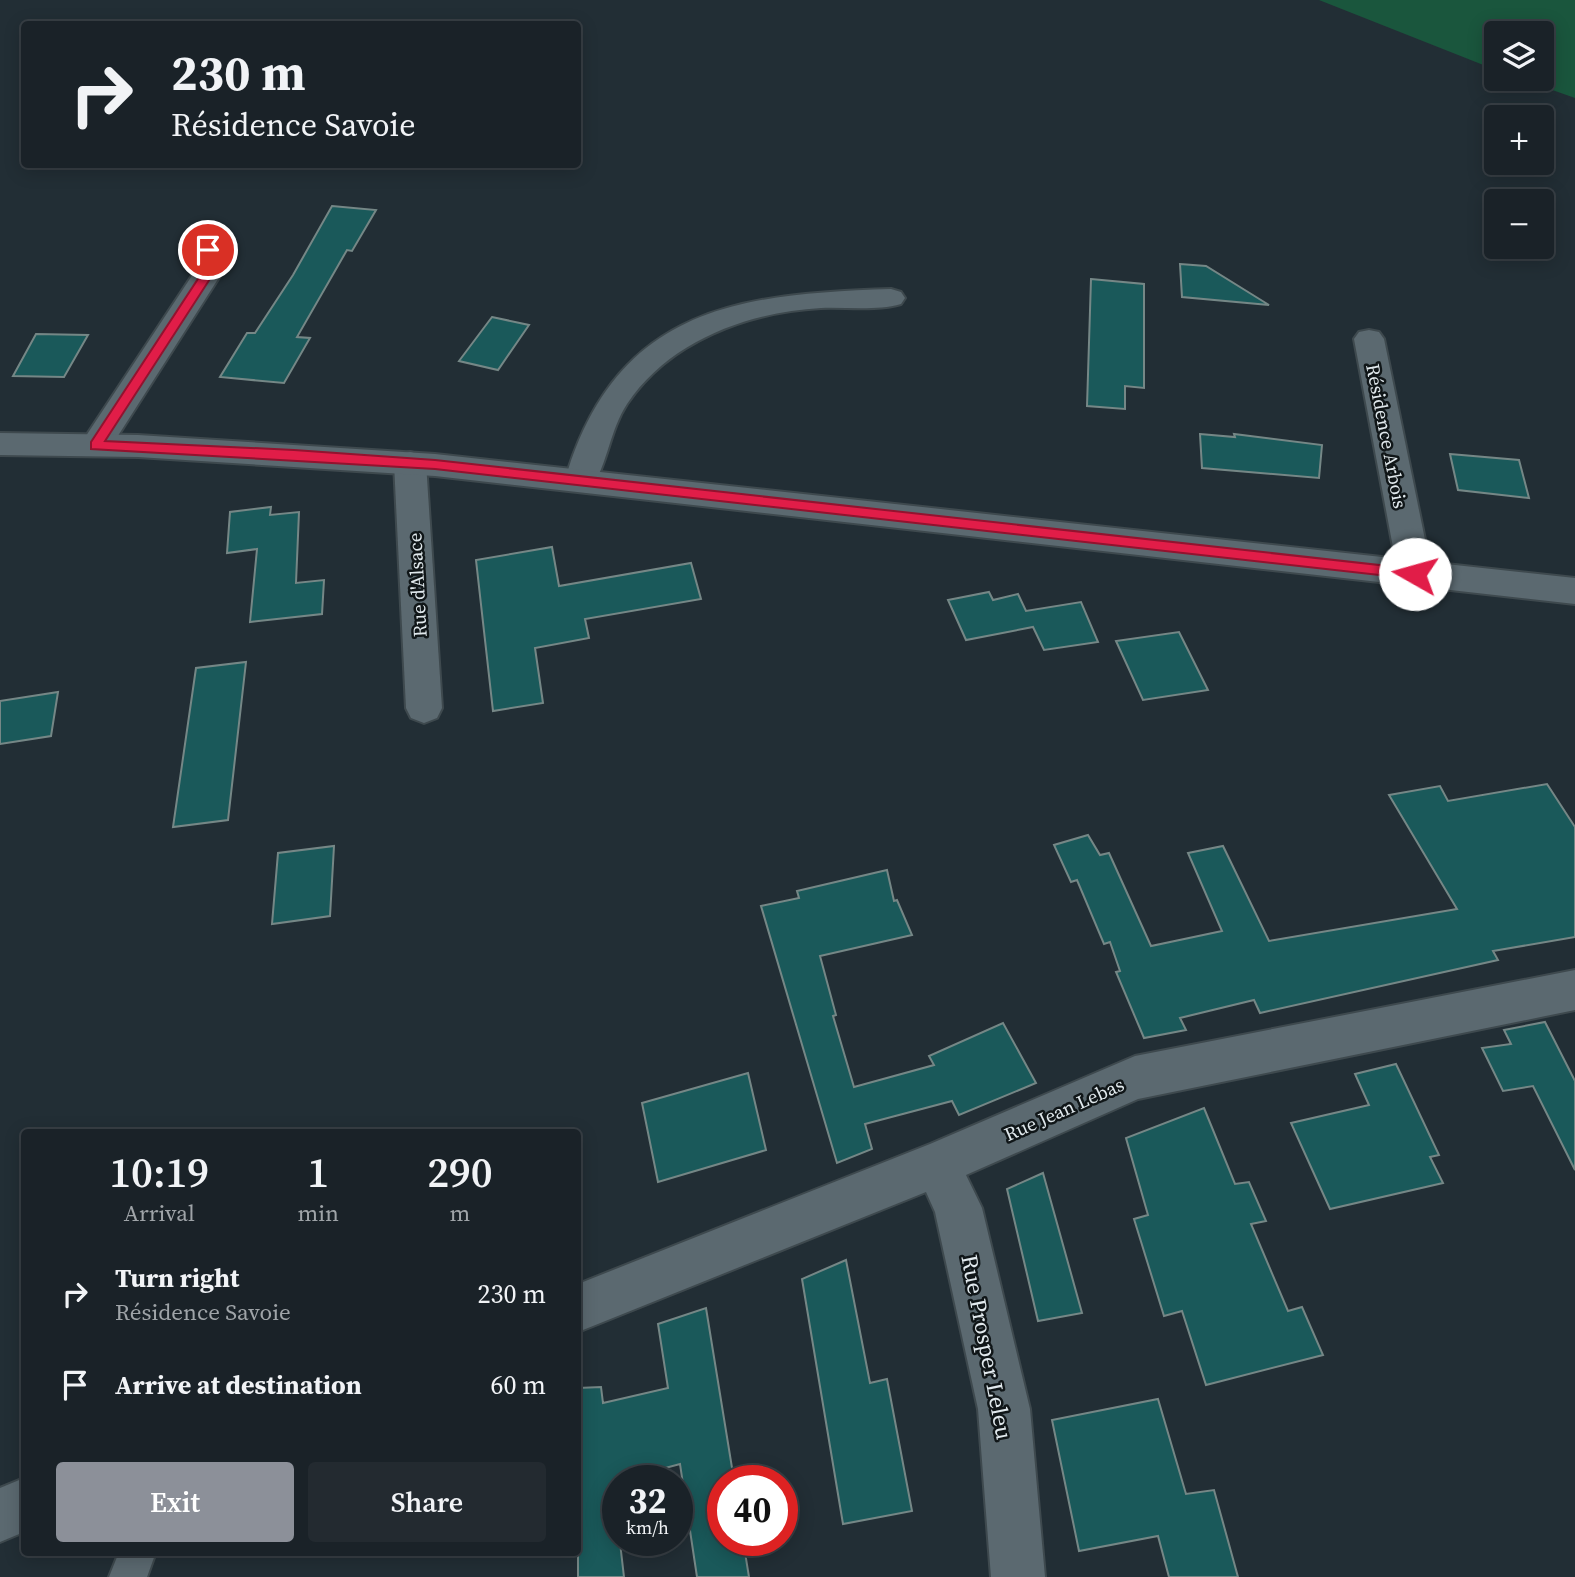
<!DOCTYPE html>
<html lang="en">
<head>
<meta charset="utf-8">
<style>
  :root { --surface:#1a2228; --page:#232a30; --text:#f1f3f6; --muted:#9fa4a8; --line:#383f45; --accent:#8c9099 }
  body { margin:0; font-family:"Source Serif 4",serif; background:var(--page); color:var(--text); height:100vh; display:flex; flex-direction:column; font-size:26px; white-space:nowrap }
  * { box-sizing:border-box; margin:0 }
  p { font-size:23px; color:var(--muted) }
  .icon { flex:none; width:38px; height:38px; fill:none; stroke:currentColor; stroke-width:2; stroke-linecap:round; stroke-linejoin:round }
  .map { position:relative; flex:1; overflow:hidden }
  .side { position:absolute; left:21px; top:1129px; width:560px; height:427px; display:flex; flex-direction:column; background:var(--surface); border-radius:7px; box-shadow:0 4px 18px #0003,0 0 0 2px var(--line) }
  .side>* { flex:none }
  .hud { position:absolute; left:21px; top:21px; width:560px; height:147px; border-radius:7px; box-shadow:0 4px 18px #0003,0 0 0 2px var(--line); background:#1a2228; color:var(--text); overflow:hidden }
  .fabs { position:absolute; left:1484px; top:21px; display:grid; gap:14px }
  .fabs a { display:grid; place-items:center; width:70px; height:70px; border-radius:7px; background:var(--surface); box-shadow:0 4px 18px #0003,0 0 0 2px var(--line); font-size:35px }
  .speed { position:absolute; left:602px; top:1465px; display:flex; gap:14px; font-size:35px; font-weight:700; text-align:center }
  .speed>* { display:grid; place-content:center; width:91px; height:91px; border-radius:50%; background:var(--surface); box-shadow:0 4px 18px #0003,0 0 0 2px var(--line); line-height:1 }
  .speed small { font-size:18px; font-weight:400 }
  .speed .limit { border:10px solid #d22; background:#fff; color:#111 }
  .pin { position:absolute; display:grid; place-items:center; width:60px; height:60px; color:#fff; margin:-30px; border:4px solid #fff; border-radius:50%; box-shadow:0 2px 7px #0007 }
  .me { position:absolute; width:77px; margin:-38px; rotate:277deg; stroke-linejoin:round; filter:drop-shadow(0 0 5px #0008) }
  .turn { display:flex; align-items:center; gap:24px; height:147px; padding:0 35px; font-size:32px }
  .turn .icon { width:91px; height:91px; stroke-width:2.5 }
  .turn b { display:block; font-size:49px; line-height:60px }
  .eta { display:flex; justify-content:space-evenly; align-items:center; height:119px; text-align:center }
  .eta b { font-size:42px; font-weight:600; line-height:49px }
  .cta { display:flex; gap:14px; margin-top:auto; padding:14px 35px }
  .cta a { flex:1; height:80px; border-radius:7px; background:var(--accent); color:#fff; font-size:28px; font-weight:600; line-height:80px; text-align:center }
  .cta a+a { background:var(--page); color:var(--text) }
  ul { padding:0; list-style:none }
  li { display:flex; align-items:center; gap:21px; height:91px; padding:0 35px }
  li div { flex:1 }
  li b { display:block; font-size:26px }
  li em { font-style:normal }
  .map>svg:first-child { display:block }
</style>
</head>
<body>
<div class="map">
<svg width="1575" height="1577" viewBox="0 0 1575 1577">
  <rect width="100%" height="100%" fill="#222e35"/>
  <!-- green -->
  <path fill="#1a563d" d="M1319,0h256v98l-54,-19h21v-46h-46v37z"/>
  <!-- building -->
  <g fill="#1a595a" stroke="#758786" stroke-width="2">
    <path d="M332,206l44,4 -24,41 -5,-1 -50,87 13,1 -26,45 -64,-6 27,-44h8l38,-58z"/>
    <path d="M1180,264l26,2 63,39 -87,-8z"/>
    <path d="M1091,279l53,5v104l-19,-2v23l-38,-3z"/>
    <path d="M492,317l37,8 -31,45 -39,-9z"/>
    <path d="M36,334l52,1 -24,42 -51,-1z"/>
    <path d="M1200,434l35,3 -1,-3 88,11 -3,33 -117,-10z"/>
    <path d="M1450,454l69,6 10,38 -71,-8z"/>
    <path d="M271,507l-1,8 29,-3 -3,71 28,-3 -2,34 -72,8 7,-73 -30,4 3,-41z"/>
    <path d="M552,547l7,39 132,-23 10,36 -116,20 4,19 -54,10 8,55 -50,8 -17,-151z"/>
    <path d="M989,592l4,8 25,-6 8,17 55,-9 17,40 -54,8 -11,-23 -67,13 -18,-40z"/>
    <path d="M1179,632l29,58 -65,10 -27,-59z"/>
    <path d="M246,662l-18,158 -55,7 23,-159z"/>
    <path d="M58,692l-7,44 -51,8v-43z"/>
    <path d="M1547,784l28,43v110l-82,14 5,9 -238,53 -6,-13 -74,18 6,12 -42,8 -28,-66 4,-1 -10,-29 -6,2 -27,-64 -6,2 -17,-37 34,-10 12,20 9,-2 42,93 71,-15 -34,-78 35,-7 46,95 188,-32 -68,-114 51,-9 8,15z"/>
    <path d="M334,846l-4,70 -58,8 6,-71z"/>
    <path d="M887,870l7,31 3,-1 15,35 -92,21 16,59 -3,1 21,71 80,-22 -5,-9 74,-33 33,60 -77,32 -7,-14 -87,23 7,25 -35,14 -76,-257 38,-8 -2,-7z"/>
    <path d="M1545,1022l30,59v89l-42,-84 -30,5 -21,-43 29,-4 -7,-14z"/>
    <path d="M1396,1064l43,91 -9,2 13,26 -113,26 -39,-86 78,-18 -14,-31z"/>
    <path d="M748,1073l18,77 -108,32 -16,-79z"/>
    <path d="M1204,1108l31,76 14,-2 17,39 -15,3 37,87 14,-4 21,48 -117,30 -24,-74 -18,5 -30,-97 14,-4 -22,-77z"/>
    <path d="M1043,1173l39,140 -44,8 -31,-132z"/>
    <path d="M846,1260l24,123 17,-4 25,132 -69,13 -41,-245z"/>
    <path d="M706,1308l28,172h-11v60h20l6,37h-52l-17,-113 -67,18 11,95h-46v-189l23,-1 2,16 65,-15 -10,-64z"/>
    <path d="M1158,1399l28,95 28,-4 24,87h-69l-11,-41 -79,15 -27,-131z"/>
  </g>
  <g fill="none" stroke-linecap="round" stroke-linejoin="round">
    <defs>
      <path id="lane" d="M119,1552h37l-9,25h-38z"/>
      <g id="street">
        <path d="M208,242l10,2 9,21 -120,188 -11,3 -11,-3 -5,-8 119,-180 -5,-15 4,-6z"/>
        <path d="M891,289l10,3 4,6 -4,6c-25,7 -54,3 -80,4 -73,4 -152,33 -194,96 -17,26 -19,58 -35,84l-11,3 -11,-3 -5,-8 3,-10c53,-163 172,-176 323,-181z"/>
        <path d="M1369,330l10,2 5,7 48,235 -5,9 -12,4 -12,-4 -5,-9 -44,-235 5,-7z"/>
        <path d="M410,452l11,3 5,8 16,245 -5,10 -13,5 -13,-5 -5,-10 -12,-245 5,-8z"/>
        <path d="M1575,970v40l-437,89 -172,76 16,33 48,201 15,168h-54l-13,-168 -43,-197 -9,-20 -348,140v-48l352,-140 205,-88z"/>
        <path d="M24,1478v54l-24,10v-54z"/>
      </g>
      <path id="secondary" d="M0,433l138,2 297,19 1140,124v26l-1140,-128 -297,-19 -138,-2z"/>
    </defs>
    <!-- lane casing -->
    <use href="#lane" stroke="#3e494e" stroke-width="4"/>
    <!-- street casing -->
    <use href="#street" stroke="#3e494e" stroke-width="4"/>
    <!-- secondary casing -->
    <use href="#secondary" stroke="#3e494e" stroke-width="4"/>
    <!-- lane -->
    <use href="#lane" fill="#5b6970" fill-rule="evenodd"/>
    <!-- street -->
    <use href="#street" fill="#5b6970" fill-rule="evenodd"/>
    <!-- secondary -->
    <use href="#secondary" fill="#5b6970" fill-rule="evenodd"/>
  </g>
  <!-- route -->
  <path fill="#e11d48" stroke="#92132f" stroke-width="2" d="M208,246l5,4 6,15 -114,176 189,9 141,10 980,109 7,5 -7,5 -980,-110 -344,-20v-7l116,-177 -5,-15z"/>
  <g text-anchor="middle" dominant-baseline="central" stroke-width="5" stroke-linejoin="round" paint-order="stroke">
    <!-- street labels -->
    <g font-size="19" fill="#e1e9ed" stroke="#101618">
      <text transform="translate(1387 436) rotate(79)">Résidence Arbois</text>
      <text transform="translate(417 585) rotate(-93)">Rue d'Alsace</text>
      <text transform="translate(1064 1109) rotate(-24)">Rue Jean Lebas</text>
    </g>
    <!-- near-street labels -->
    <g font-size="23" fill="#e1e9ed" stroke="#101618">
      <text transform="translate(987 1347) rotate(79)">Rue Prosper Leleu</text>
    </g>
  </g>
</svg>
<div class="fabs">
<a><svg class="icon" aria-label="layers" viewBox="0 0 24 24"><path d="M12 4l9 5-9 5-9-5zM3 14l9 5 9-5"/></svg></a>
<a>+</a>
<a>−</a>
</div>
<div class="speed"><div>32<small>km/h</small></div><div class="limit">40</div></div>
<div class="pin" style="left:208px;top:250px;background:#d93025"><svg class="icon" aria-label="arrive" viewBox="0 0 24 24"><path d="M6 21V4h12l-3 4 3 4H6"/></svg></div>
<svg class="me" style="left:1415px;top:574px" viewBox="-20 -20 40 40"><circle r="19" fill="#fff"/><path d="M0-13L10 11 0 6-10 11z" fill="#e11d48"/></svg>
<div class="hud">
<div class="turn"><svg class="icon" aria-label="right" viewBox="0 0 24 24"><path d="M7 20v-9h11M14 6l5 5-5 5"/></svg><div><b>230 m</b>Résidence Savoie</div></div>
</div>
<section class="side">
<div class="eta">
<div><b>10:19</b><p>Arrival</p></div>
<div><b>1</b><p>min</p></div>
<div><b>290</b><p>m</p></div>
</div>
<ul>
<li><svg class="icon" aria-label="right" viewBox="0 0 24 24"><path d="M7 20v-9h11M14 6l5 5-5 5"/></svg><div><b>Turn right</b><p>Résidence Savoie</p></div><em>230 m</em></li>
<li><svg class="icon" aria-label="arrive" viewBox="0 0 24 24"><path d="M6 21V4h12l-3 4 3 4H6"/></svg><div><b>Arrive at destination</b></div><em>60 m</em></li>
</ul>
<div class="cta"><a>Exit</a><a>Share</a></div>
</section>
</div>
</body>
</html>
